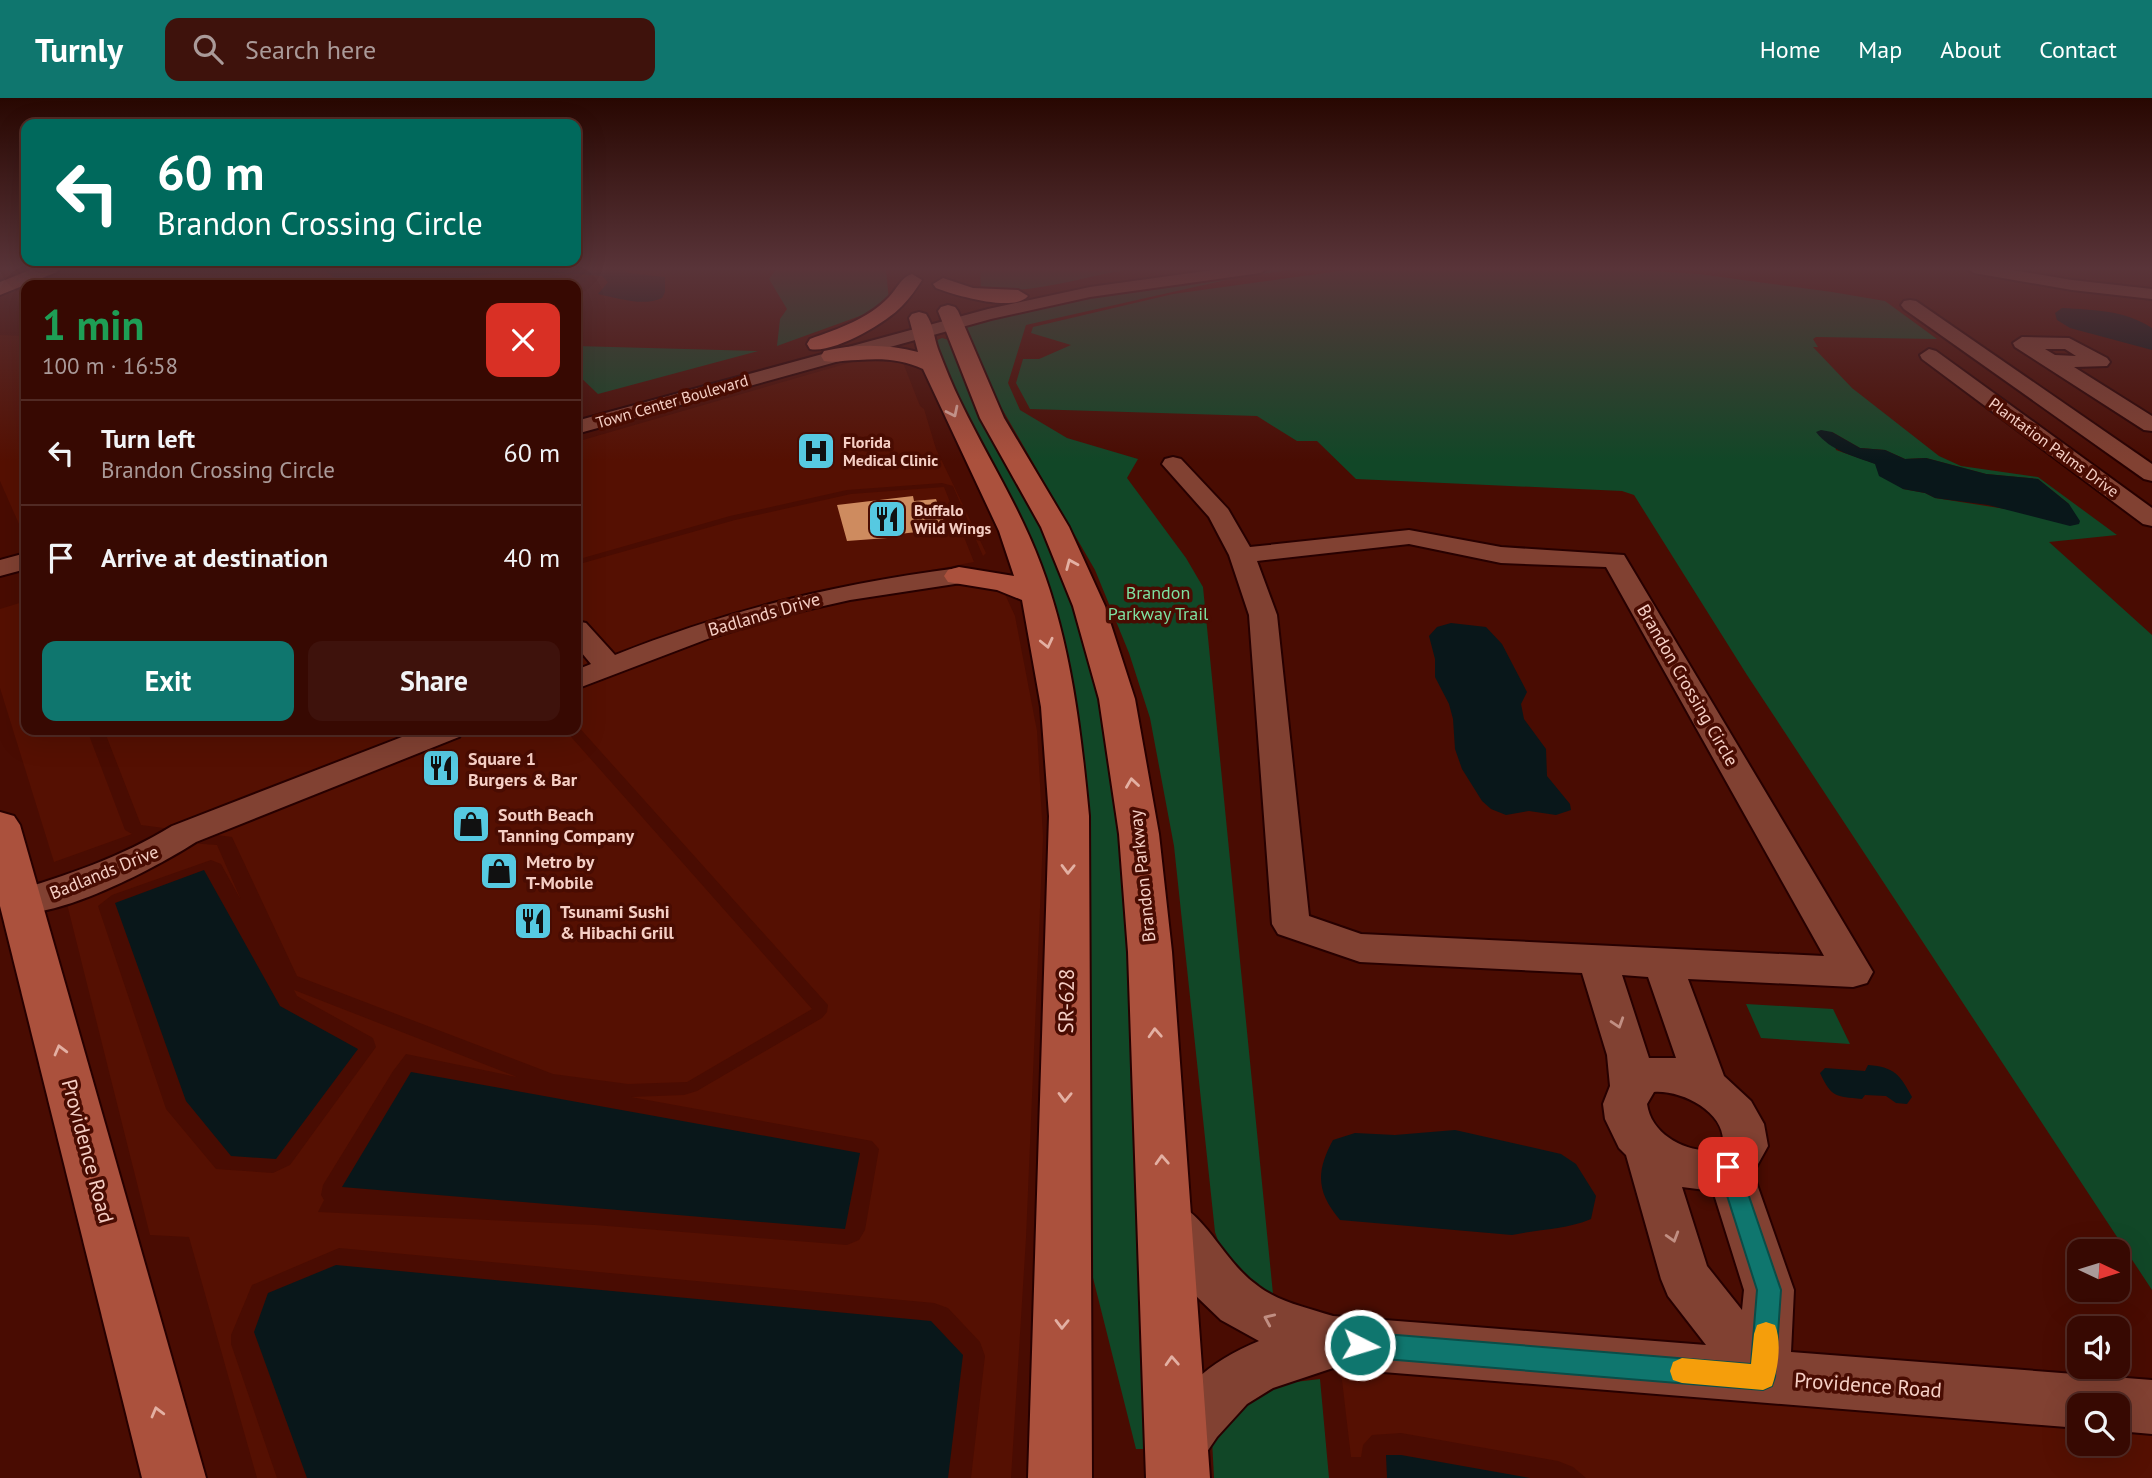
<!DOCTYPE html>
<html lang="en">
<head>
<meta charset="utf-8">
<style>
  :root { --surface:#370902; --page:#3e120c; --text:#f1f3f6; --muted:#aa9a99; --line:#512a24; --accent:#0f766e }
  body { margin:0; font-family:"PT Sans",sans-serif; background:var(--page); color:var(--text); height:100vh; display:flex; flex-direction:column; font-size:26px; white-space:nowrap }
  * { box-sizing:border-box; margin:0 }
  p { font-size:23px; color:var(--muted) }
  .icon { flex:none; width:38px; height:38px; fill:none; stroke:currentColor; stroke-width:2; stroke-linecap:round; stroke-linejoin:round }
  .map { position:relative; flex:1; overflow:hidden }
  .sheet { position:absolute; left:21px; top:182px; width:560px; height:455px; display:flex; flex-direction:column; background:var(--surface); border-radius:14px; box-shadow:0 7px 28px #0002,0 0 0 2px var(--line) }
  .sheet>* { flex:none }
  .guide { position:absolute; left:21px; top:21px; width:560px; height:147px; border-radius:14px; box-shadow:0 7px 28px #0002,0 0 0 2px var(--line); background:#00695c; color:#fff; overflow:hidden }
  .needle { width:46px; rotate:94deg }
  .controls { position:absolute; left:2067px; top:1141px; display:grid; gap:14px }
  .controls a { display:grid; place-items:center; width:63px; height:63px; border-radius:14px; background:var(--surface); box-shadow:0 7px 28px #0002,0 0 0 2px var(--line); font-size:35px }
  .pin { position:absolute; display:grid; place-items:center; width:60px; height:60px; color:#fff; margin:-30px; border-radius:14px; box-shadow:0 4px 10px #0006 }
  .me { position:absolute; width:77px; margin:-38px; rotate:95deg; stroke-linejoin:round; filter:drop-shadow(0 0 5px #0008) }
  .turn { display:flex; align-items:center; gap:24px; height:147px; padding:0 21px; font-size:32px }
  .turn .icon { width:91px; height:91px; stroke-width:2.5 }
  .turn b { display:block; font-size:49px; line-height:60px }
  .round { display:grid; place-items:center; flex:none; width:74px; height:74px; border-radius:14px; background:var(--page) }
  .summary { display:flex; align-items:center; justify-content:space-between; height:119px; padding:0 21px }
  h1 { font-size:42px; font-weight:600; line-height:52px; color:#1e9e55 }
  .button { display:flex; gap:14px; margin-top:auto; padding:14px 21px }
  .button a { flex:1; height:80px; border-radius:14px; background:var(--accent); color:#fff; font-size:28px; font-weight:600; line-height:80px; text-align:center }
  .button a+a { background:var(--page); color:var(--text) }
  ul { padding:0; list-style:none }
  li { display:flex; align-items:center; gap:21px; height:105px; padding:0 21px; border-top:2px solid var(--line) }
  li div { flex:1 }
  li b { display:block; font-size:26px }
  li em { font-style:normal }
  header { display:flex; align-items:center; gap:42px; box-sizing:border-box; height:98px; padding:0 35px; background:var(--accent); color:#fff }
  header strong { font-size:33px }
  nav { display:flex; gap:38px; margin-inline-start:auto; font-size:24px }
  .search { width:490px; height:63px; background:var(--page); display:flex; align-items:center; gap:18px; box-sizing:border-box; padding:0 24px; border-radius:14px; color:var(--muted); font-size:26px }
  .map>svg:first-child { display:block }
</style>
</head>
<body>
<header>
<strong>Turnly</strong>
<div class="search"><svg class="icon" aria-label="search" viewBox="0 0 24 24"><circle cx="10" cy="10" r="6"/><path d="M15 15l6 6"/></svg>Search here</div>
<nav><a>Home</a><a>Map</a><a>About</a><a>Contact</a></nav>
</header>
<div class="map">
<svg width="2152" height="1380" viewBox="0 0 2152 1380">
  <rect width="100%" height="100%" fill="#490c02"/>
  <!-- built -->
  <g fill="#551002">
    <path d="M0,237l26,1v204l-26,-59z"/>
    <path d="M859,262h43l18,46 4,3 12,40 15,31 35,73 -3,3 -30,-70 -11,-3 -95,7 -117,26 -154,44v-118z"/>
    <path d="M944,389l30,75 -180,34 -218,77v-108l159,-45 116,-26z"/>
    <path d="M954,485l49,7 12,26 22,115 6,106 -17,401 -15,240h-40l14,-122 -5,-14 -32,-34 -14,-5 -595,-55 -87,37 -21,50v9l46,134h-20l-68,-241 -39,-2 -84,-335 123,-57 28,2 24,55 -20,-36 -10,-4 -99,35 -14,11 68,203 50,60 57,4 17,-8 86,-118 -3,-9 -76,-42 -3,-6 223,87 -111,-23 -13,17 -70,114 -2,10 3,5 -6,12 277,13 252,20 12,-5 6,-10 14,-81 -7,-8 -241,-44 53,-2 13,-4 125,-73 5,-6 1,-7 -252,-281v-36l145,-56 112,-31z"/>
    <path d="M26,503v129h61l38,100 7,4 -78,28 -54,-174v-79z"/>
    <path d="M104,632h461l247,279 -125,73 -59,2 -75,-10 -256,-98 -65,-139 -91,-12z"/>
    <path d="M1333,1267l746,59v20h39v-17l34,3v48h-566l-13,-11 -15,-6 -157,-28 -29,2 -9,10 -2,12h-10l-9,-77z"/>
  </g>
  <!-- green -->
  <g fill="#114727" fill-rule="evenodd">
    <path d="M777,170h109l3,34 -7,6 -105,38 3,-27 7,-10 -18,-30z"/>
    <path d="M980,170h159c-54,7 -103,27 -158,22z"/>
    <path d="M1282,170h22l-65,9 -213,48 -18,58 12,27 47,28 71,21 -11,19 59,80 17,29 71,717 -48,-40 -11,-32 -41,-386 -24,-128 -21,-65 -34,-83 -105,-182 -24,-56 1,-7 35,-11 84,-16z"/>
    <path d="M1361,170h275l2,2 61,4 133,18 53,9 52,38 -121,-2 -3,2 5,8h-5l39,41 87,68 22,10 77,11 79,58 -68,7 103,93v655l-405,-615 -113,-180 -12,-4 -266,-12 -39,-38h-20l-40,-25 -227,-7 -14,-26 7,-24h16l32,-14 -40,-12 2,-6 140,-33zM1832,334l28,16 25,2 20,9 21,-1 60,16 52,5 31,25 -57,6 -77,-12 -10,-5 -22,-4 -27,-25 -40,-14z"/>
    <path d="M942,240l7,2 27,64 55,99 27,58 38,115 30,203 25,570h-15l-50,-199 -13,-547 -138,-362z"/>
    <path d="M576,248l182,5 4,-1 -164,44 -22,-21z"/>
    <path d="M1746,906l87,5 17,35 -89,-6z"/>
    <path d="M1320,1281l9,99h-115l-2,-38 19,-24 38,-31z"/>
  </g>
  <!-- water -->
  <g fill="#09171a">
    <path d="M321,170h306l-3,2 5,3 36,4v15l-3,6c-19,9 -44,0 -64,-4l10,-12 -6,-6 -85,-6 -97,15h-75z"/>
    <path d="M2062,210c33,2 62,2 90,20v22l-82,-22 -13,-8 -2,-7z"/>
    <path d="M1821,332l11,2 28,16 25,2 20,9 21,-1 60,16 52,5 31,25 11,17 -1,3 -9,2 -82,-21 -53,-7 -10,-5 -22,-4 -24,-13 -4,-12c-22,-8 -44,-13 -59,-32z"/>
    <path d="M1451,525l35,4 16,17 25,48 -6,12 3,15 22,30 1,27 23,28 1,6 -15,5 -27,-4 -23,4 -15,-6 -9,-8 -20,-32 -7,-20 -2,-30 -4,-15 -14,-27v-18l-6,-23 8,-9z"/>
    <path d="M204,772l76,136 78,43 -82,110 -45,-3 -45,-55 -71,-198z"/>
    <path d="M1868,967c27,2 32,10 44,32l-5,7 -11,-1 -10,-7 -21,-1 -3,4c-27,-3 -30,-1 -42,-26l5,-5 40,3z"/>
    <path d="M411,974l449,81 -15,76 -503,-42z"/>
    <path d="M1455,1032l106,24 15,10 20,32 -5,23c-26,11 -52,10 -79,16l-172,-15c-24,-28 -24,-49 -7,-80l22,-7 40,2z"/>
    <path d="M336,1167l595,56 32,34 -15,123h-641l-53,-146 14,-39z"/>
    <path d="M1386,1357h15l129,23h-143z"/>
  </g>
  <!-- building -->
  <path fill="#ce8b5f" d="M913,398l1,5 22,-2 8,23 -20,2 2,7 -27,3 2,3 -54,4 -10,-36z"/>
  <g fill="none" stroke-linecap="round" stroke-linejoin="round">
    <defs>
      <g id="minor">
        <path d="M1227,170h41l-8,5 -170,24 -99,22 -415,115v-13l412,-112 102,-22z"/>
        <path d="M1966,170h34l72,12 80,9v10l-80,-9 -98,-17z"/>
        <path d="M1910,202l6,1 236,163v17l-8,-2 -240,-170 -3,-4 3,-4z"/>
        <path d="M2022,239l47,1 38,20 3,4 -3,4 -33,1 78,49v15l-8,-1 -129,-83 -2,-4zM2045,251h20l11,7 -21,-1z"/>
        <path d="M1929,251l7,2 216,157v18l-9,-2 -221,-165 -2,-4z"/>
        <path d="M1173,359l8,2 47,50 22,38 159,-17 92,17 123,8 249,417 -6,11 -14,4 -165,-8 36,97 27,25 13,23 4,22 -15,27 41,117 -3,62 361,28v54l-34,-3v-26h-39v23l-746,-60 -60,20 -26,16 -30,33 -17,25 -19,8 -19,-8 -8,-19c21,-52 54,-81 105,-102l-38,-21 -25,-24 -17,-29 -31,-33 -7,-15 7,-15 17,-7c43,16 57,64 93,89 21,16 50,22 75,30l373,29 -38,-49 -7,-17 -35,-124 -7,-7 -14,-29 -2,-15 7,-18 -3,-31 -25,-82 -222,-11 -82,-28 -6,-10 -23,-309 -20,-60 -20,-38 -47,-53 3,-5zM1409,446l92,19 105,4 218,389 -463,-22 -52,-18 -32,-301 -20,-54zM1622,877l26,2 28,81h-27zM1654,994c28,-2 71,20 69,51l-8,7c-30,3 -64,-16 -68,-46zM1682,1089l31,4 31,99 -2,20 -35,-44z"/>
        <path d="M26,455v16l-26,7v-16z"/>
        <path d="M959,470l9,2 4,6 -4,6 -118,18 -71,16 -69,22 -134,51v-19l15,-6 -15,-18v-25l10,2 29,32c116,-46 221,-71 344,-87z"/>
        <path d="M420,632h44l-5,7 -263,105c-37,24 -145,82 -187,69l-6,-9 6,-9c58,-18 111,-35 163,-67z"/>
      </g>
      <g id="major">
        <path d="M35,170h24l-2,4 -57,23v-13z"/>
        <path d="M948,207l7,2 3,4 46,107 65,109 36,79 30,93 24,135 13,118 38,526h-64l-18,-526 -9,-118 -20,-135 -26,-93 -32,-79 -61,-109 -42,-107 3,-4z"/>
        <path d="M919,214l7,2c7,10 8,23 12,35 7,18 14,36 23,54 26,54 59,105 80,162 30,80 40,166 48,251l3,662h-64l21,-662 -8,-109 -19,-107 -25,-10 -49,-8 -4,-6 4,-6 11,-3 55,9 -15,-45 -76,-162c-21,-10 -42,-11 -65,-9 -12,0 -23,3 -34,1l-3,-5 3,-5c31,-7 63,-7 94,1l-9,-34 3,-4z"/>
        <path d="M0,714l14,4 6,9 186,653h-64l-142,-572z"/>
      </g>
      <g id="highway">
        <path d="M912,176l10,6c-6,9 -12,18 -20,26 -16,17 -69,48 -92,43l-3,-5 3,-5c28,-10 58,-20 79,-42 8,-8 12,-20 23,-23z"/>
        <path d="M943,180l30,10 45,2 10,6c-14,17 -74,-1 -92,-8l-3,-4z"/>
      </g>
    </defs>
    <!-- minor casing -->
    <use href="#minor" stroke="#270000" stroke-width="4"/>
    <!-- major casing -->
    <use href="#major" stroke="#270000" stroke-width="4"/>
    <!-- highway casing -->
    <use href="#highway" stroke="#270000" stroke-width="4"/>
    <!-- minor -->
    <use href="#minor" fill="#814132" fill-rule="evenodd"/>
    <!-- major -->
    <use href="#major" fill="#ab513d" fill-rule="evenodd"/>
    <!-- highway -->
    <use href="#highway" fill="#c75c45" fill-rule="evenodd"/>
  </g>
  <!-- one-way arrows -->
  <defs><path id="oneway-chevron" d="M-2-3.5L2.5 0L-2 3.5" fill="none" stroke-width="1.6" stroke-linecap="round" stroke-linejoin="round" transform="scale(1.75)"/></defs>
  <g stroke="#e3b0a3">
    <use href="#oneway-chevron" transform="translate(953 314) rotate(64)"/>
    <use href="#oneway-chevron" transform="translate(1071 466) rotate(-113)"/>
    <use href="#oneway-chevron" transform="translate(1047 545) rotate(77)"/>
    <use href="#oneway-chevron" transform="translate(1132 685) rotate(-98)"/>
    <use href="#oneway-chevron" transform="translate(1068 771) rotate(91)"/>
    <use href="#oneway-chevron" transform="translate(1155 935) rotate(-93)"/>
    <use href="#oneway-chevron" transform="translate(60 952) rotate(-105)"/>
    <use href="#oneway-chevron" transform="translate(1065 999) rotate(91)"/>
    <use href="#oneway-chevron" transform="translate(1162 1062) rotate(-93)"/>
    <use href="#oneway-chevron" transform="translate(1062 1226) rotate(91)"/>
    <use href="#oneway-chevron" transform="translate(1172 1263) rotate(-93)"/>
    <use href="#oneway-chevron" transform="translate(157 1314) rotate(-105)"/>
  </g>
  <g stroke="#c18f83">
    <use href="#oneway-chevron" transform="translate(1618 925) rotate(72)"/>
    <use href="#oneway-chevron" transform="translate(1673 1139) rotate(73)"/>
    <use href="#oneway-chevron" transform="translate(1269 1221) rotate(-156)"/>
  </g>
  <!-- sky -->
  <linearGradient id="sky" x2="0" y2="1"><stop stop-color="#280701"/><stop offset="0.47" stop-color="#593439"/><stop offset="1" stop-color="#593439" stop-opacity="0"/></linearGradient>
  <rect width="2152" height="363" fill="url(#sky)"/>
  <!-- route -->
  <path fill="#0f766e" stroke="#0a4d48" stroke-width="2" d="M1728,1059l8,3 3,7 42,123 -6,87 -3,9 -9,4 -403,-33 -9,-4 -4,-8 4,-9 9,-4 391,32 6,-74 -39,-123 3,-7z"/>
  <!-- slow -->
  <path fill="#f59e0b" d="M1766,1224l9,3c7,17 3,45 -3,61l-9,4 -81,-7 -9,-3 -3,-9 3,-9 9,-4 69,6 3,-30 3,-9z"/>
  <!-- icons -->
  <defs>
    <symbol id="hospital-square" viewBox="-11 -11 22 22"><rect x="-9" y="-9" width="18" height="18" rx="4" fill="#56c9e1" stroke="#490c02"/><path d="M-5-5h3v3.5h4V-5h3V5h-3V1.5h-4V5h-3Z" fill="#111"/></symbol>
    <symbol id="restaurant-square" viewBox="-11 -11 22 22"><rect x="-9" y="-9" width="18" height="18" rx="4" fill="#56c9e1" stroke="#490c02"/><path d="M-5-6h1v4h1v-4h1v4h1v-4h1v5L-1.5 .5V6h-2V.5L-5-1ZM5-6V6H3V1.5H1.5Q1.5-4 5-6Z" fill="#111"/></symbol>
    <symbol id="shop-square" viewBox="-11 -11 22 22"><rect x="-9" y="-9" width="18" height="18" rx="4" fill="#56c9e1" stroke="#490c02"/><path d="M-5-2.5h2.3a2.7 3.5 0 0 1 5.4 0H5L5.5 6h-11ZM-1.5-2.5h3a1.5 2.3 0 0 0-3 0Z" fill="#111"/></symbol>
  </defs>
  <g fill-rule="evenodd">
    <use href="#hospital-square" x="794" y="331" width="44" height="44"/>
    <use href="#restaurant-square" x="865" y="399" width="44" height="44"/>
    <use href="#restaurant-square" x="419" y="648" width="44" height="44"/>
    <use href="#shop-square" x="449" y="704" width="44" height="44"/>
    <use href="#shop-square" x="477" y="751" width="44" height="44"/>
    <use href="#restaurant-square" x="511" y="801" width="44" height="44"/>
  </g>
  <g text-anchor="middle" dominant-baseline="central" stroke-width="7" stroke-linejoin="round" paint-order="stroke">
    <!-- far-street labels -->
    <g font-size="16" fill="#f6cfc5" stroke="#490c02">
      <text transform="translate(672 303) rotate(-16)">Town Center Boulevard</text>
      <text transform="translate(2054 349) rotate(36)">Plantation Palms Drive</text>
    </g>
    <!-- far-poi labels -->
    <g font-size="16" font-weight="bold" fill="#f6cfc5" stroke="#490c02" text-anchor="start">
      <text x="843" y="344">Florida<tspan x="843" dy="18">Medical Clinic</tspan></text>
      <text x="914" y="412">Buffalo<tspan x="914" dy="18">Wild Wings</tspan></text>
    </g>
    <!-- park labels -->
    <g font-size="18" fill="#7ee1a0" stroke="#490c02">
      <text x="1158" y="494">Brandon<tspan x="1158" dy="21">Parkway Trail</tspan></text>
    </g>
    <!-- street labels -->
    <g font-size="18" fill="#f6cfc5" stroke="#490c02">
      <text transform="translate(764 516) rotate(-16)">Badlands Drive</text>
      <text transform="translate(1688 587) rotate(60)">Brandon Crossing Circle</text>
      <text transform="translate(104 774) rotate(-22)">Badlands Drive</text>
      <text transform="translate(1142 778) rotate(-96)">Brandon Parkway</text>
    </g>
    <!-- poi labels -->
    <g font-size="18" font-weight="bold" fill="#f6cfc5" stroke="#490c02" text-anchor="start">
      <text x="468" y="660">Square 1<tspan x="468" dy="21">Burgers &amp; Bar</tspan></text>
      <text x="498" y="716">South Beach<tspan x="498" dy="21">Tanning Company</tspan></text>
      <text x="526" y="763">Metro by<tspan x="526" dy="21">T-Mobile</tspan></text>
      <text x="560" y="813">Tsunami Sushi<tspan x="560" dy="21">&amp; Hibachi Grill</tspan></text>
    </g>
    <!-- near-street labels -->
    <g font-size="21" fill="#f6cfc5" stroke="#490c02">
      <text transform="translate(1066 903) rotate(-89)">SR-628</text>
      <text transform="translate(88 1053) rotate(75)">Providence Road</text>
      <text transform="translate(1868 1287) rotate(4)">Providence Road</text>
    </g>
  </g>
</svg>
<div class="controls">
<a><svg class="needle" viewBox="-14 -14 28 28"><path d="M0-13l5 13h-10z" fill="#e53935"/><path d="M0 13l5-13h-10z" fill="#aa9a99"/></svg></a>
<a><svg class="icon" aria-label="sound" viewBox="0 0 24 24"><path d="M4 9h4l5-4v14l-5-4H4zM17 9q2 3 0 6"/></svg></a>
<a><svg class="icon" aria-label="search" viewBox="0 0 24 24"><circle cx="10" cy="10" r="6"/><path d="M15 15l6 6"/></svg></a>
</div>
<div class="pin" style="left:1728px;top:1069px;background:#d93025"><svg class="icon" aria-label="arrive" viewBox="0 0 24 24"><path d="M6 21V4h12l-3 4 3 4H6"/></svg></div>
<svg class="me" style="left:1360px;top:1247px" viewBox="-20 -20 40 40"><circle r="17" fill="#0f766e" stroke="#fff" stroke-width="3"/><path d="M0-11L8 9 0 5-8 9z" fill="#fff"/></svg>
<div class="guide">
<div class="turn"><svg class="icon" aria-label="left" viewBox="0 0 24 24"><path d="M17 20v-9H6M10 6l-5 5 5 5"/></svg><div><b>60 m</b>Brandon Crossing Circle</div></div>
</div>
<section class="sheet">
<div class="summary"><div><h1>1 min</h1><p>100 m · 16:58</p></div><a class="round" style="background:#d93025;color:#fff"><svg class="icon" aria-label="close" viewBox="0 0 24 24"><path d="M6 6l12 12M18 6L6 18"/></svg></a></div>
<ul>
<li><svg class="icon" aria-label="left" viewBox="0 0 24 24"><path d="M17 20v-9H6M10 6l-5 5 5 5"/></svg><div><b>Turn left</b><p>Brandon Crossing Circle</p></div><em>60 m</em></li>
<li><svg class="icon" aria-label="arrive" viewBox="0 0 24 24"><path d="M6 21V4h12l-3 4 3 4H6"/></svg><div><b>Arrive at destination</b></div><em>40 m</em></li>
</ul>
<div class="button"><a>Exit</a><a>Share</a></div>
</section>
</div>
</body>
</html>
